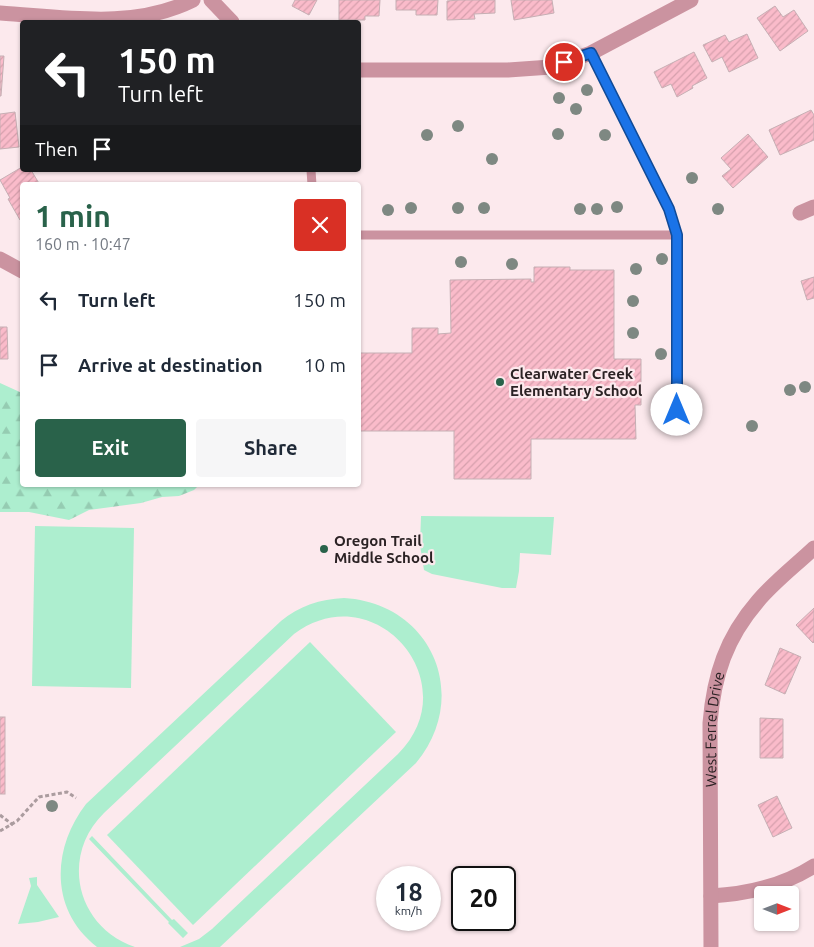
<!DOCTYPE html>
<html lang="en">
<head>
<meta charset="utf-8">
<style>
  :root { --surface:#fff; --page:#f6f6f7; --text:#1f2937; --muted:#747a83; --accent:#29624a }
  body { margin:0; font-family:Ubuntu,sans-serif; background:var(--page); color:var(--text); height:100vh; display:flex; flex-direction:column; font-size:19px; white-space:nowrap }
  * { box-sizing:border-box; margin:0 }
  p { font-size:16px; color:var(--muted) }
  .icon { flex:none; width:28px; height:28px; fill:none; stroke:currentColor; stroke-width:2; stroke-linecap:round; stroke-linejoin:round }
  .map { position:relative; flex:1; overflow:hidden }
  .details { position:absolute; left:20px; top:182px; width:341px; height:305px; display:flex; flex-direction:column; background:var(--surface); border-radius:5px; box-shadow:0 1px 4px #0004 }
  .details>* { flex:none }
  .banner { position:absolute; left:20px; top:20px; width:341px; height:152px; border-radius:5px; box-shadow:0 1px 4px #0004; background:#202124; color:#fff; overflow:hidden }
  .needle { width:32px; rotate:90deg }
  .controls { position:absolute; left:754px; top:886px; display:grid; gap:10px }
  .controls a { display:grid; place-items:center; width:45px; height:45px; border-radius:5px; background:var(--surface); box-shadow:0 1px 4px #0004; font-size:25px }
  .speed { position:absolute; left:376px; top:866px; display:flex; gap:10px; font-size:25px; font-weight:700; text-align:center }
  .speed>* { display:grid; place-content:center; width:65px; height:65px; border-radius:50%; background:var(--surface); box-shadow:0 1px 4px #0004; line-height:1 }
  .speed small { font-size:12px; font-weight:400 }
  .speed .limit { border:2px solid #111; border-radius:8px; background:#fff; color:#111 }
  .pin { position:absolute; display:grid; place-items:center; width:42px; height:42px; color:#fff; margin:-21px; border:2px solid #fff; border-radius:50%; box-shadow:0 1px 5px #0007 }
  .me { position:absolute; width:55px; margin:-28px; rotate:0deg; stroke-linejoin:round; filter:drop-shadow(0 0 4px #0008) }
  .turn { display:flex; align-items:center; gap:18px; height:105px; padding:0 15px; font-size:22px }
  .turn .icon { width:65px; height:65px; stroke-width:2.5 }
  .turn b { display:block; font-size:35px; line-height:42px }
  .then { display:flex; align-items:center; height:48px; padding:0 15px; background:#0003; gap:10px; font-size:19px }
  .round { display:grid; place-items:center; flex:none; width:52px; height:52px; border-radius:5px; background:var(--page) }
  .summary { display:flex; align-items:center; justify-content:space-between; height:85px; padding:0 15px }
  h1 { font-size:30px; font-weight:600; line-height:38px; color:var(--accent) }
  .action { display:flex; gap:10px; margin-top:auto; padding:10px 15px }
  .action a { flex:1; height:58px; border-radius:5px; background:var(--accent); color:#fff; font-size:20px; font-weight:600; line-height:58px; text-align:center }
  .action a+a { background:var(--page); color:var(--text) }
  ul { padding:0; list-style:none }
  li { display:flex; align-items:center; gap:15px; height:65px; padding:0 15px }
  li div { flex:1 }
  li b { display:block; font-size:19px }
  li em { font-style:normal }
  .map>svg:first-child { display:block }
</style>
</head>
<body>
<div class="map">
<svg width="814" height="947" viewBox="0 0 814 947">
  <defs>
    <pattern id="forest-firs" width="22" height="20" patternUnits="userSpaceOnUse" patternTransform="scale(1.25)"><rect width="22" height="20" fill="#adeecf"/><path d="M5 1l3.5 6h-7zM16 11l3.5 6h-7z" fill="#95ccb2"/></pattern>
    <pattern id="building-hatch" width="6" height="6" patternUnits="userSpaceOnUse" patternTransform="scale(1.25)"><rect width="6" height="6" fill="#fabbca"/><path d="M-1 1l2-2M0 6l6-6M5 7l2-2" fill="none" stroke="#d6a0ad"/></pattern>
  </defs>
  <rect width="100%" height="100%" fill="#fce9ed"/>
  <!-- forest -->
  <path fill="url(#forest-firs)" d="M0,383l22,10v92h177l-5,5 -15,6 -17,1 -21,6 -52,7 -20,10 -40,-8h-29z"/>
  <!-- park -->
  <g fill="#adeecf">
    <path d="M421,516l133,1 -3,38 -31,-2 -1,18 -3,17h-14l-70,-14 -8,-4 -4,-25z"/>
    <path d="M35,526l99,2 -3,160 -99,-2z"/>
    <path d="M344,598c87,5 128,97 72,165l-196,184h-40l19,-8 13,-10 186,-175c71,-71 -23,-180 -104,-120l-190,179c-44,43 -28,114 31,134h-38c-48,-37 -45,-99 -11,-143l195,-183c18,-15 39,-22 63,-23z"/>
    <path d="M310,642l86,90 -203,193 -86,-90z"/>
    <path d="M92,836l80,84 2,-1 14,14 -5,5 -15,-15 1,-1 -80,-83z"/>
    <path d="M37,877v8l22,32 -21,5 -20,2 13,-38 -2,-8z"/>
  </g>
  <!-- building -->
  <g fill="url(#building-hatch)" stroke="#c6afb4">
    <path d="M295,0h22l-8,15 -17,-9z"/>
    <path d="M339,0h41l-1,16h-14v4h-26z"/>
    <path d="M396,0h42l-1,15h-21v-5h-20z"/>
    <path d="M459,0h36v13l-21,1 1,5 -28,1v-19z"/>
    <path d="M511,0h41l2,13 -40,7z"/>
    <path d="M775,6l8,11 11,-7 14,21 -28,20 -23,-33z"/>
    <path d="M747,34l11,24 -29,14 -7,-15 -10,5 -9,-17 22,-10 4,7z"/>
    <path d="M694,52l13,26 -15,8 1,2 -16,9 -6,-13 -9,4 -8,-16z"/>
    <path d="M0,56h4l-3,40h-1z"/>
    <path d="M811,110l3,5v25l-34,15 -11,-25z"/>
    <path d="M15,112l4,35 -19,2v-35z"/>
    <path d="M748,134l20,23 -35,31 -11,-12 9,-7 -10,-11z"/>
    <path d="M22,167v3h9l9,15h-18v34l-2,1 -12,-21 2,-1 -10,-18z"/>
    <path d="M534,267h36v3h44v89h27v46h-6l1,34h-105v40h-77v-48h-95v-78h53v-25h26v6l13,-1 -1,-53 81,-1v3h3z"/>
    <path d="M814,277v21l-7,2 -6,-19z"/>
    <path d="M0,327h7l1,32h-8z"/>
    <path d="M814,608v34l-1,1 -17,-18z"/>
    <path d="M780,648l21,9 -16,37 -20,-9z"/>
    <rect x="0" y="717" width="5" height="77"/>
    <path d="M760,718l23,1v39h-23z"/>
    <path d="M777,796l15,32 -19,9 -15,-32z"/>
  </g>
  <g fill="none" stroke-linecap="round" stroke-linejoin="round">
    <!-- path -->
    <g stroke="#ab9c9f" stroke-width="3" stroke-dasharray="4 2.5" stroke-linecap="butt">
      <path d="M0,815l13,10"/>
      <path d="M0,831l17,-10 22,-24 28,-5 9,6"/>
    </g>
    <!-- lane -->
    <g stroke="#cb93a0" stroke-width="9">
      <path d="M591,53l78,156 8,26v175"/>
      <path d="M311,170l1,15"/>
      <path d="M359,235h318"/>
    </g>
    <!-- street -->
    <g stroke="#cb93a0" stroke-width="15">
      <path d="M211,0l21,22"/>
      <path d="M0,13c64,4 133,17 193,-13"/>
      <path d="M359,70h149l43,-3 40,-14 100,-53"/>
      <path d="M800,213l14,-6"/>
      <path d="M0,259l22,12"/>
      <path d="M711,896c36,-2 72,-10 103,-30"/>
      <path id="s1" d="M711,947l-1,-224c4,-48 16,-85 48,-122 16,-19 38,-36 56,-53"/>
    </g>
  </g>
  <!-- trees -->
  <g fill="#7e8882">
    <circle cx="587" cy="90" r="6"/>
    <circle cx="559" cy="98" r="6"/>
    <circle cx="576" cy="109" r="6"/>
    <circle cx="458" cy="126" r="6"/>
    <circle cx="558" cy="134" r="6"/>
    <circle cx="427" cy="135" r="6"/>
    <circle cx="605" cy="135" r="6"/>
    <circle cx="492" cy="159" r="6"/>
    <circle cx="692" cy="178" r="6"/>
    <circle cx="617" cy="207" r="6"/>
    <circle cx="411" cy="208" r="6"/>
    <circle cx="458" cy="208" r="6"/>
    <circle cx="484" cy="208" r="6"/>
    <circle cx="580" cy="209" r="6"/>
    <circle cx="597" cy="209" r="6"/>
    <circle cx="718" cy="209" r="6"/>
    <circle cx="388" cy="210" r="6"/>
    <circle cx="662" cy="259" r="6"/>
    <circle cx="461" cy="262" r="6"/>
    <circle cx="512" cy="264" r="6"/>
    <circle cx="636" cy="269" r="6"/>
    <circle cx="633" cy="301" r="6"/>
    <circle cx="633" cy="333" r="6"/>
    <circle cx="661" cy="354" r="6"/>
    <circle cx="805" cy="387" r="6"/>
    <circle cx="790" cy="390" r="6"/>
    <circle cx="752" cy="426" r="6"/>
    <circle cx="52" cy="806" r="6"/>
  </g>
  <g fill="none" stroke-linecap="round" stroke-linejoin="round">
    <defs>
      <path id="route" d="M564,62l27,-9 78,156 8,26v175"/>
    </defs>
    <!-- route casing -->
    <use href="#route" stroke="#114b97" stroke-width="12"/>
    <!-- route -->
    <use href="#route" stroke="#1a73e8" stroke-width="9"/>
  </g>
  <!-- markers -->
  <g fill="#29624a" stroke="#fce9ed" stroke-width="2">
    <circle cx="500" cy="382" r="5"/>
    <circle cx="324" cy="549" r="5"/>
  </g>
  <g text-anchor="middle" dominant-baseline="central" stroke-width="4.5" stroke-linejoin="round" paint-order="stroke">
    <!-- poi labels -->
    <g font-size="15" font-weight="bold" fill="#2b2224" stroke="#fce9ed" text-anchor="start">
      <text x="510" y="373">Clearwater Creek<tspan x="510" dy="17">Elementary School</tspan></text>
      <text x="334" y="540">Oregon Trail<tspan x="334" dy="17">Middle School</tspan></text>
    </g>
    <!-- street labels -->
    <g font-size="15" fill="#2b2224" stroke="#fce9ed">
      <text stroke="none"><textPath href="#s1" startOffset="218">West Ferrel Drive</textPath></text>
    </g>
  </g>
</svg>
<div class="controls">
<a><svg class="needle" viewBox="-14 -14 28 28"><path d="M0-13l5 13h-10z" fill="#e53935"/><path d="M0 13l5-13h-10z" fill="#747a83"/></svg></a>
</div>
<div class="speed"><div>18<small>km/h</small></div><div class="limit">20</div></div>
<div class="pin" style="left:564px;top:62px;background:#d93025"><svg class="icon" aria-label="arrive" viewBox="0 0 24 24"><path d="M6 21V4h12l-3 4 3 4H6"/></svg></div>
<svg class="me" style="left:677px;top:410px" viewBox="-20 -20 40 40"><circle r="19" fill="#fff"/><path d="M0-13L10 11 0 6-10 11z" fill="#1a73e8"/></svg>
<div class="banner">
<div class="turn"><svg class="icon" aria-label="left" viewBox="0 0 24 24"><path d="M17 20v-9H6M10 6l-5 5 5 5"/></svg><div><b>150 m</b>Turn left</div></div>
<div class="then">Then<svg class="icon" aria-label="arrive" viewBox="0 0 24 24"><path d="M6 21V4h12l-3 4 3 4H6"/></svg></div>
</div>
<section class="details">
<div class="summary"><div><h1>1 min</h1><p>160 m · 10:47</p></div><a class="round" style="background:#d93025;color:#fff"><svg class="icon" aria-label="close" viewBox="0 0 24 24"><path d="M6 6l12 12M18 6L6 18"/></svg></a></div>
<ul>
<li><svg class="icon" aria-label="left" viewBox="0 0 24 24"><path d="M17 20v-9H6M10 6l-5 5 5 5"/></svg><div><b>Turn left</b></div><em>150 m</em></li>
<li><svg class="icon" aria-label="arrive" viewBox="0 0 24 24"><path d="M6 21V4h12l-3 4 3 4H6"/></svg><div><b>Arrive at destination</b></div><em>10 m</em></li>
</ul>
<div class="action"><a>Exit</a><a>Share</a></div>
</section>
</div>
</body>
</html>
